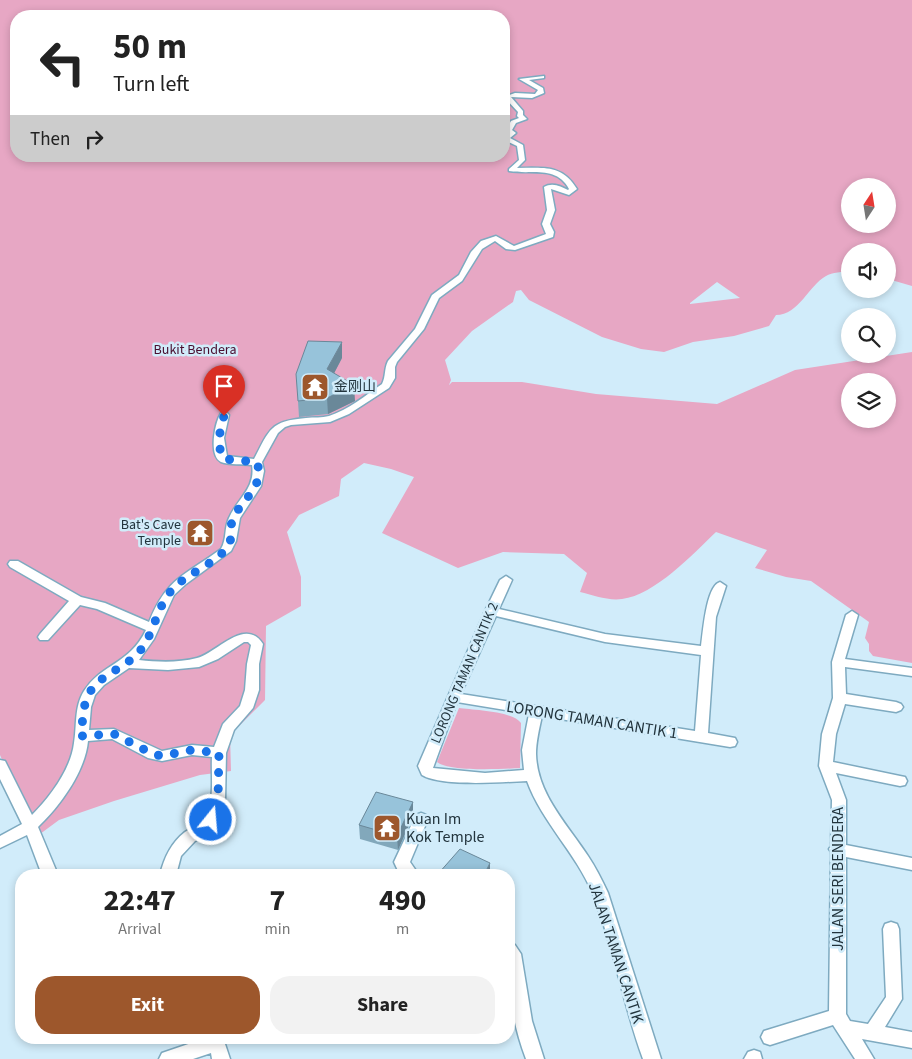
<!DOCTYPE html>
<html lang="en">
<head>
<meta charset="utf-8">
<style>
  :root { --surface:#fff; --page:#f2f2f2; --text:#222; --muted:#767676; --accent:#9d572c }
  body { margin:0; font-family:"Source Sans 3","Noto Sans SC",sans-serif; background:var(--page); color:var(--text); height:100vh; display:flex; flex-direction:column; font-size:19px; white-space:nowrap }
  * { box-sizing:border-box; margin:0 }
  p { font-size:16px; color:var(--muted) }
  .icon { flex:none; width:28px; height:28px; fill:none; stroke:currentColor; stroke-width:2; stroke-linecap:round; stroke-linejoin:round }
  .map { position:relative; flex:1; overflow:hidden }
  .sheet { position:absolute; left:15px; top:869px; width:500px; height:175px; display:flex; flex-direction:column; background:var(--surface); border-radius:20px; box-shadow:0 2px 8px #0003 }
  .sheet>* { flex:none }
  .guide { position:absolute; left:10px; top:10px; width:500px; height:152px; border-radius:20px; box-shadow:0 2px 8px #0003; background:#fff; color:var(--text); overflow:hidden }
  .needle { width:32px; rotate:12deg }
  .controls { position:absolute; left:841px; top:178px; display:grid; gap:10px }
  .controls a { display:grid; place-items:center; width:55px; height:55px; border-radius:50%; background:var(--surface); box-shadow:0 2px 8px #0003; font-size:25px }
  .pin { position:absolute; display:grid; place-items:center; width:42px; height:42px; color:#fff; margin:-51px -21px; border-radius:50% 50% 50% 0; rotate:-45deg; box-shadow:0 0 5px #0007 }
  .pin .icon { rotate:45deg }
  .me { position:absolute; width:55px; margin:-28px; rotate:17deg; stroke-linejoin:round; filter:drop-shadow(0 0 4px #0008) }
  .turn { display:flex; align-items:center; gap:18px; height:105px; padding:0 20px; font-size:22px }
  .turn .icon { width:65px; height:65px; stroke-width:2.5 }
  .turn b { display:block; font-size:35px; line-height:42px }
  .then { display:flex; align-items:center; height:48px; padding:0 20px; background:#0003; gap:10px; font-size:19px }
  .eta { display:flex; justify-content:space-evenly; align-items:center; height:85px; text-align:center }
  .eta b { font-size:30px; font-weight:700; line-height:35px }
  .button { display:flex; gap:10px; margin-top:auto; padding:10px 20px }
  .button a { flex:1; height:58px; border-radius:20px; background:var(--accent); color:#fff; font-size:20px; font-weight:700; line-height:58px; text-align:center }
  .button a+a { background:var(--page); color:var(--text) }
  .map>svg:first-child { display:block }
</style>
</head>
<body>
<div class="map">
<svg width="912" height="1059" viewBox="0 0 912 1059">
  <rect width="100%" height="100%" fill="#d1ecfa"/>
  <!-- green -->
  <g fill="#e7a7c4" fill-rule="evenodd">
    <path d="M0,0h912v286l-24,-7v-28h-38v20c-7,1 -18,1 -24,5 -17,9 -27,39 -50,39l-7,11 -35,10 -41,6 -29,10 -23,-3 -39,-12 -73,-37 -8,-10 -5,1 -3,11 -41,29 -27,29 6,20 -2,5 3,-3h70l74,12 121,10 78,-34 117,-18v311l-39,-7 -4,-5v-7l-4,-6 4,-16 -58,-41 -25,-4 -31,-9 12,-18 -51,-18c-23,22 -61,63 -94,67 -14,2 -29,-4 -42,-7l7,-19 -23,-19 -61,-2 -45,16 -76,-35 32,-56 -23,-8 -27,-6 -23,16 -2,17 -40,19 -12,17 14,45v29l-35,20 -1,74 -35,35 1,36 -31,4 -86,26 -55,19 -23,17 -36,-82zM16,16h488v140h-488zM850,186h38v38h-38zM717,282l23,16 -50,6v-1zM850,381h38v38h-38z"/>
    <path d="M459,708c14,2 54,3 62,15l-1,45c-17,1 -71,4 -83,-6z"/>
  </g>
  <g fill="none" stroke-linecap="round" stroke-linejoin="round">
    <defs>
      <g id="minor">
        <path d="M544,76v2l-15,2 14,8 1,5 -12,5 -21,-1 12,14v4l4,4 -11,4 -4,7 4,3 -6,5 13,7 2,15 -8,8c26,0 45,-4 60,21l-8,6 -18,-6 4,21 -5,14 4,8 -1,5 -38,13 -9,-1 -11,-8 -13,8 -20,32 -23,17 -15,31 -27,33 -2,5v11l-6,10 -40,26 -19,8 -39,3 -6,2 -7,6 -16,29 2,9 -3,15 -21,32 -4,23 -5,10 -45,33 -12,11 -20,44 -15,21c19,2 39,3 58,-2 20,-5 48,-42 66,-14l-4,20v26l-6,18 -19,22 -8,23 -1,48 -3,10 -6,13 -8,9 -13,8 -14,15 -5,19h-16c4,-17 11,-32 25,-43 8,-5 16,-8 21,-17 9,-16 5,-40 6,-58l-20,-2 -30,6 -14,-3 -36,-19 -24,2c-3,31 -28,65 -50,86l20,48h-16l-15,-40 -27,13v-12l22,-12 -22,-45v-19l5,1 27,54c18,-18 39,-46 42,-72 3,-17 0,-36 10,-52 17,-27 46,-27 62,-61l-49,-21 -17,-4 -32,35h-8l-2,-3 2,-3 29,-33 -59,-34 -2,-3 2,-3h8l63,36 24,6 44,19c18,-45 37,-47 72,-73 6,-10 3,-21 8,-31 8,-19 27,-30 23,-53 -9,-1 -23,0 -31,-3 -13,-7 -6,-40 0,-49h6l2,2 -5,23 3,18 27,3c16,-30 16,-38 52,-41 8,-1 16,0 23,-2 19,-6 37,-21 53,-32 4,-8 2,-15 6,-23l27,-32 17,-34 27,-20 12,-23 10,-11 15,-5 18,10 32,-12 -4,-10 5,-14 -3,-23c8,-5 17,-1 24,3l1,-1c-13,-24 -38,-14 -60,-18v-2l10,-9 -2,-14 -13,-6v-4l5,-3 -3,-3 5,-9 8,-3 -2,-2 1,-4 -14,-15 11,-4 20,1 3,-4 -19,-11zM244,642h4l3,3 -4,19 -2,26 -5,16 -17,18 -9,23 -22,-2 -30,6 -48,-22 -25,1 2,-23 4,-12 9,-10 25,-17 39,2 31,-3 19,-8z"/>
        <path d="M506,576l6,4 -13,29 106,25 96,12c2,-13 5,-60 19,-64l6,4 -10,31 -8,116 27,5 2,4 -2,4 -5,1 -188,-31c-3,13 -6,26 -6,38 1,40 31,70 52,102 8,12 14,24 20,37l53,166h-18c-20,-54 -29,-113 -51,-167 -17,-40 -50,-70 -65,-111 -24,1 -85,6 -105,-6l-4,-9 67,-155 15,-31zM496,616l109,26 96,13 -6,76 -234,-37zM457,702l72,12 -7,36 2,20 -39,3 -52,-5z"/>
        <path d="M852,611l6,4 -13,44 67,9v8l-67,-9 1,27 50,8 5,2 2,3 -2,3 -5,2 -51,-8 -9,30 -3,28 67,14 5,1 2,4 -2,4 -5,1 -64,-13 10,27v45l66,13v12l-66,-13v157l4,7 18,3 18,-27 -3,-68 2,-5 6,-2 6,2 2,5 3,70 -17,28 27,5v16l-50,-9 12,20h-19l-22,-34 -63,20 -6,-2 -3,-6 3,-6 65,-20 2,-159 -2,-3 2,-3 1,-46 -13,-34 3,-32 11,-36 -1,-36 14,-47z"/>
        <path d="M421,813l5,2 2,4 -18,43 9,13h-19l-6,-13 22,-47z"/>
        <path d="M509,943l6,2 6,9 11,67 12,38h-18c-14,-37 -20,-77 -17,-116z"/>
        <path d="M206,1038h17l7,21h-18l-1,-6 -18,6h-34l3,-6z"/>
        <path d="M754,1050l6,2 2,7h-18l4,-7z"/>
      </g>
    </defs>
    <!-- minor casing -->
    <use href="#minor" stroke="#7eaac0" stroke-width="3"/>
    <!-- minor -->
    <use href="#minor" fill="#fff" fill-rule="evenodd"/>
  </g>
  <!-- wall -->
  <g fill="#82a8bb">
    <path d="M342,358l-8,15 21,28 -27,13 -29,3 -1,-16z"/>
    <path d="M413,802v14l-15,34 -38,-11 -1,-14z"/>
  </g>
  <!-- shaded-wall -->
  <g fill="#6a8899">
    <path d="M342,342v16l-14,27 -1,-16z"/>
    <path d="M354,385l1,16 -27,13 -1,-16z"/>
    <path d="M413,802v14l-15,34 -1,-14z"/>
    <path d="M490,863v12h-6z"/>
  </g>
  <!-- building -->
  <g fill="#97c3da" stroke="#6a8899">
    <path d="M308,341l34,1 -15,27 27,16 -27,13 -29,3 -2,-27z"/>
    <path d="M376,792l37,10 -16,34 -38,-11z"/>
    <path d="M460,849l30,14 -6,12h-44l-2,-1z"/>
  </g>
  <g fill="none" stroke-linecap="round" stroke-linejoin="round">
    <!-- route -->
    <path stroke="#1a73e8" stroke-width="9" stroke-dasharray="0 16.2" d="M211,820l7,-20 1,-47 -27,-3 -30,6 -9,-2 -39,-20 -33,2c2,-14 1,-31 9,-44 10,-17 33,-23 47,-38 17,-17 18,-44 34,-63 14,-17 39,-24 54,-41 10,-10 3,-20 8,-31 9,-21 32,-31 24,-57l-33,-3c-8,-12 -4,-31 0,-43"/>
  </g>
  <!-- icons -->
  <defs>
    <symbol id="temple-square" viewBox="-11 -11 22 22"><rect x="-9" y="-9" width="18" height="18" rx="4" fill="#9d572c" stroke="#d1ecfa"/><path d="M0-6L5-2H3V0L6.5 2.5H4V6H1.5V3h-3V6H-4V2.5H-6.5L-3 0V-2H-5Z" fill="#fff"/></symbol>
  </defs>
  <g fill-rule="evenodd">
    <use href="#temple-square" x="299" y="371" width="32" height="32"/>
    <use href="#temple-square" x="184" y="517" width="32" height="32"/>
    <use href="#temple-square" x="371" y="812" width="32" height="32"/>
  </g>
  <g text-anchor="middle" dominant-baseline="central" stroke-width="5" stroke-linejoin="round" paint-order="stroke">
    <!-- park labels -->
    <g font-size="14" fill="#490e2f" stroke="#d1ecfa">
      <text x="195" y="350">Bukit Bendera</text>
    </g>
    <!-- poi labels -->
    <g font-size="14" fill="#22343d" stroke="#d1ecfa" text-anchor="start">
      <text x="334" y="387">金刚山</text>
      <text x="181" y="525" text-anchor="end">Bat's Cave<tspan x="181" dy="16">Temple</tspan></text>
    </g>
    <!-- street labels -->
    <g font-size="14" fill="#22343d" stroke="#d1ecfa">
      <text transform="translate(465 673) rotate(-67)">LORONG TAMAN CANTIK 2</text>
    </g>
    <!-- near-street labels -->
    <g font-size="16" fill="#22343d" stroke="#d1ecfa">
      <text transform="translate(592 720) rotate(9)">LORONG TAMAN CANTIK 1</text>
      <text transform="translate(838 879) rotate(-90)">JALAN SERI BENDERA</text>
      <text transform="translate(616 953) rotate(72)">JALAN TAMAN CANTIK</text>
    </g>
    <!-- near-poi labels -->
    <g font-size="16" fill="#22343d" stroke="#d1ecfa" text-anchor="start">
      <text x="406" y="819">Kuan Im<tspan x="406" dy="18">Kok Temple</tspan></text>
    </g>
  </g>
</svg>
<div class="controls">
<a><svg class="needle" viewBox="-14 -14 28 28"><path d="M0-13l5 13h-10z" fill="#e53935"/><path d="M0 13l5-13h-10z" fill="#767676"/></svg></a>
<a><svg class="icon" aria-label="sound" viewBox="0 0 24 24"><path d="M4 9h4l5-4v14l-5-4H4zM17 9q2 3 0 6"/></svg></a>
<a><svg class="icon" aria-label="search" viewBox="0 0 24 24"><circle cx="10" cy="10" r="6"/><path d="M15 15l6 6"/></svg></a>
<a><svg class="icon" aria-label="layers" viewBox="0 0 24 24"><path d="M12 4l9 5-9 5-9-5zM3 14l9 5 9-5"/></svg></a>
</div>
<div class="pin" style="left:224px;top:416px;background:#d93025"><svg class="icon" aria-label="arrive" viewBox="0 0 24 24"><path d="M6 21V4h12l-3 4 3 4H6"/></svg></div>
<svg class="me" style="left:211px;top:820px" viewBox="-20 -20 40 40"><circle r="17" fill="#1a73e8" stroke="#fff" stroke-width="3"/><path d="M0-11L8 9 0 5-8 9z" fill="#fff"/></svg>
<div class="guide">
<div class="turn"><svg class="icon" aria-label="left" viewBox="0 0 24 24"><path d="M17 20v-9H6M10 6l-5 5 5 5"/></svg><div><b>50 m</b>Turn left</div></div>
<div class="then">Then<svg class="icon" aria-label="right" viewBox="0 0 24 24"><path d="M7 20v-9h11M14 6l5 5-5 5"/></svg></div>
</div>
<section class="sheet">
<div class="eta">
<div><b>22:47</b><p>Arrival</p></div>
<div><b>7</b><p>min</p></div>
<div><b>490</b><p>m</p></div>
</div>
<div class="button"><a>Exit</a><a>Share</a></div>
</section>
</div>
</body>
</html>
